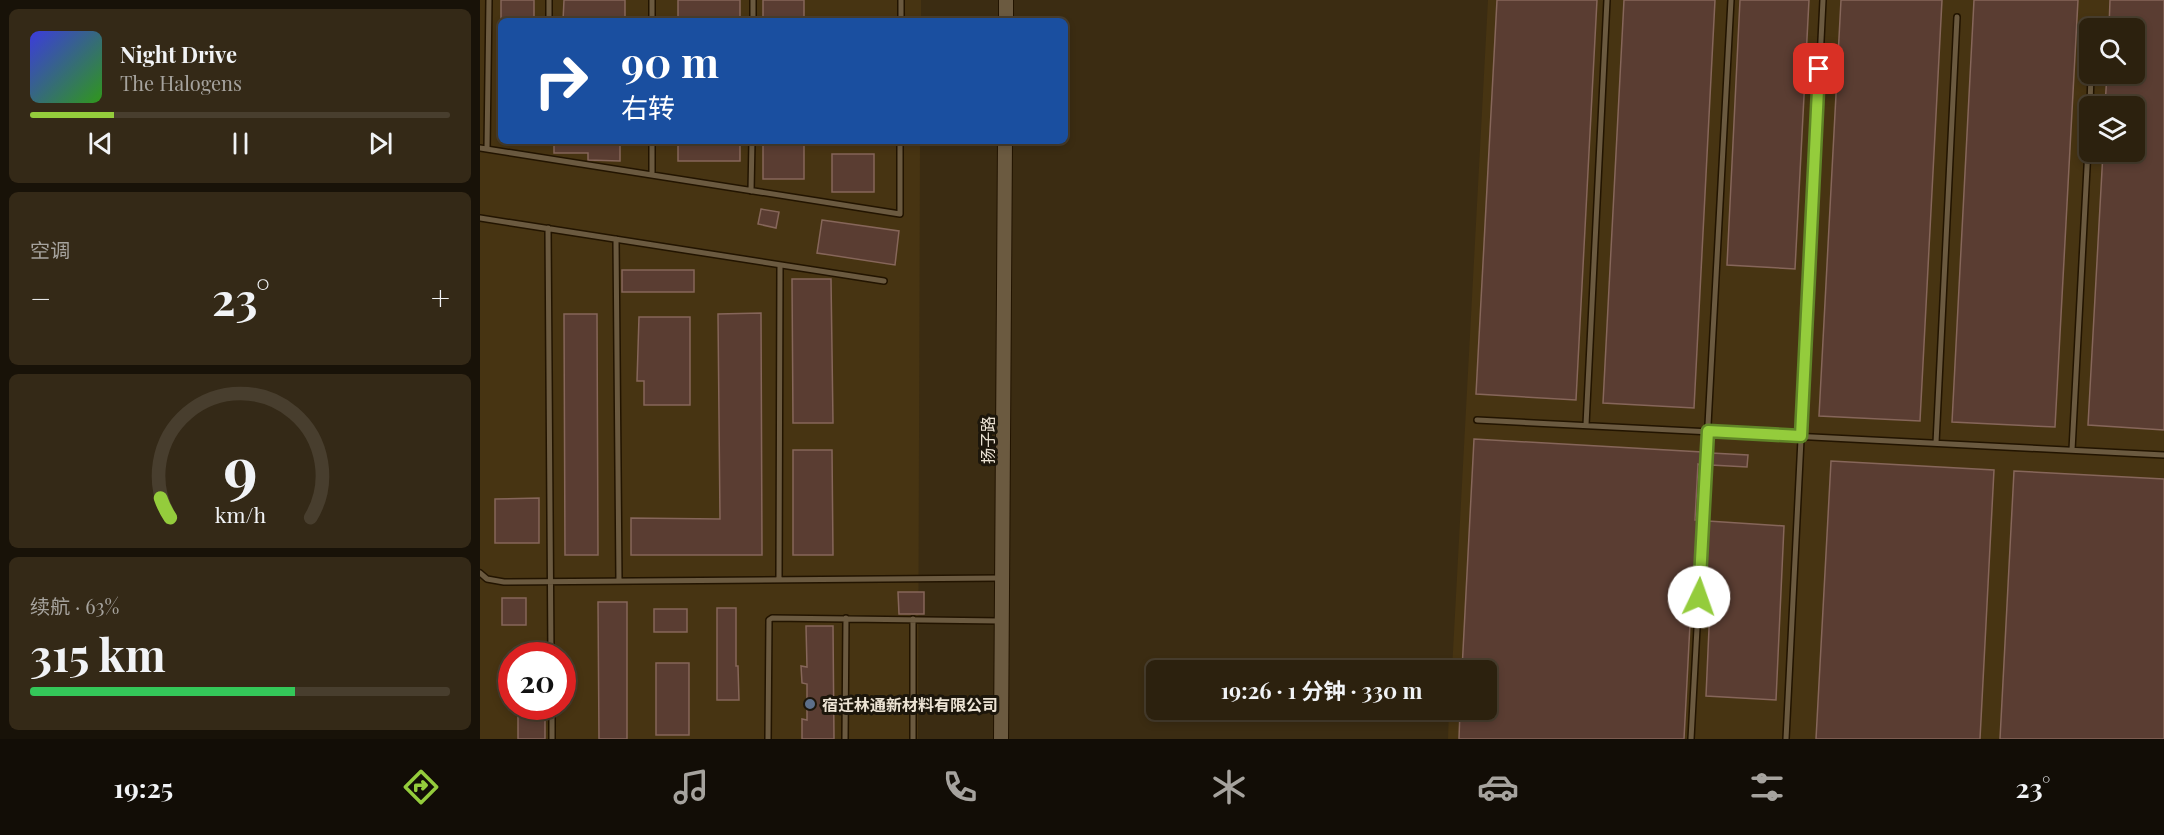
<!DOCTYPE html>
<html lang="zh">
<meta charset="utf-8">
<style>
:root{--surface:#2c210e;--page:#342917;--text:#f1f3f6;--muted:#a6a39e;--line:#483e2e;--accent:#94cc3c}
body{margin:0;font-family:"Playfair Display","Noto Sans SC",serif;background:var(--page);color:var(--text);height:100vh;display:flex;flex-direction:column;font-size:22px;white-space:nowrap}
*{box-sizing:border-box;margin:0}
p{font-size:20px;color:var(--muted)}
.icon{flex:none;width:33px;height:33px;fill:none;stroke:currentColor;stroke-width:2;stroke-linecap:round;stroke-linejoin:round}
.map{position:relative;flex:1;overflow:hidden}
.panel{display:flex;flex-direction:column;gap:9px;padding:9px;background:#181208;width:480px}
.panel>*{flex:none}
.top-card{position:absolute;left:18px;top:18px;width:570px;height:126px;border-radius:9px;box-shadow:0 3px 9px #0003,0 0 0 2px var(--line);background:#1a4fa0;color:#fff;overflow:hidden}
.buttons{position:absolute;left:1599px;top:18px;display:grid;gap:12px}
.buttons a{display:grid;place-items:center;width:66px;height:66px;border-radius:9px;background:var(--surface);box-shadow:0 3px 9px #0003,0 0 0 2px var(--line);font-size:30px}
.speed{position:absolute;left:18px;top:642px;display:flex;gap:12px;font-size:30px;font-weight:700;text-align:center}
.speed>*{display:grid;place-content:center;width:78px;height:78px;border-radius:50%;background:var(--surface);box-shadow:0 3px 9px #0003,0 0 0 2px var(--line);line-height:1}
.speed .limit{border:9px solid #d22;background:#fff;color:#111}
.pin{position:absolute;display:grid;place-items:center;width:51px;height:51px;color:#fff;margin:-26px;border-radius:12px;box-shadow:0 3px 9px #0006}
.me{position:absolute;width:66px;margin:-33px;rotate:3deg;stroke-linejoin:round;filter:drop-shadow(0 0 4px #0008)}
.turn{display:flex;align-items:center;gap:21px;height:126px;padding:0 24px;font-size:27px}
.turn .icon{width:78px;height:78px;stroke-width:2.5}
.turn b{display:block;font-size:42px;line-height:51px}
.big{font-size:45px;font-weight:700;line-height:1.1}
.panel .card{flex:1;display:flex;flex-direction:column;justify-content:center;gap:9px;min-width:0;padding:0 21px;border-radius:9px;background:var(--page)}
.panel .dial{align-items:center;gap:0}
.dial svg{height:156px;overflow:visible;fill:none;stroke:var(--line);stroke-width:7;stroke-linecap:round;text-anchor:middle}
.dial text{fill:var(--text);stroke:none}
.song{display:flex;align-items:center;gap:18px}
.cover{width:72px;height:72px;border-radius:9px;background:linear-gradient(135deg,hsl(240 70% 55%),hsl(110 70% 35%))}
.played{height:6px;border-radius:3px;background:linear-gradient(90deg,var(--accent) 20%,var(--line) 20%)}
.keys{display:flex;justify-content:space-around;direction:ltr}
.heat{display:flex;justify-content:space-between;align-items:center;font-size:33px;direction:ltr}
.charge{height:9px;border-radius:4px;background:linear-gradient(90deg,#34c759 63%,var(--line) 0)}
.trip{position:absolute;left:666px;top:660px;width:351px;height:60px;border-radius:9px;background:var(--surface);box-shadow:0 3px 9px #0003,0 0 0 2px var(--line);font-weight:700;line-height:60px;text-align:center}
.dock{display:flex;height:96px;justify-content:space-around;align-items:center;background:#120d06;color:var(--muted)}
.dock .icon{width:42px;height:42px}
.dock .active{color:var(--accent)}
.dock b{font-size:27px;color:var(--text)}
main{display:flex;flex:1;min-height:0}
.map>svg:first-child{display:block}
.built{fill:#473412;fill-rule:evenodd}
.building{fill:#5a3d32;stroke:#86665a;stroke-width:1.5}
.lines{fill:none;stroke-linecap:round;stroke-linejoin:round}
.service-casing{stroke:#221400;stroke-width:8}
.tertiary-casing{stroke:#221400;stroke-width:16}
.service{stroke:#6b5a40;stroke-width:5}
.tertiary{stroke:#6b5a40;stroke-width:14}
.route-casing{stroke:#608527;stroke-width:15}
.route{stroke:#94cc3c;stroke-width:10}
.service-dot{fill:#5c6f8a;stroke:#1c160b;stroke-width:2}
.labels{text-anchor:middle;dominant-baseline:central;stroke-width:6;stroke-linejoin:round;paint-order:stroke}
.street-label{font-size:16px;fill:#ece3d4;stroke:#1c160b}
.poi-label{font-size:16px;font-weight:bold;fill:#ece3d4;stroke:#1c160b;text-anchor:start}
</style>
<main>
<section class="panel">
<div class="card">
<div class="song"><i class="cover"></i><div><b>Night Drive</b><p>The Halogens</p></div></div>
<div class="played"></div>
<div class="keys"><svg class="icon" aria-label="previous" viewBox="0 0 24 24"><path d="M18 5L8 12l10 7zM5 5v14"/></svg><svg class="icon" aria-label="pause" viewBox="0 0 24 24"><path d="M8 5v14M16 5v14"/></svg><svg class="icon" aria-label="next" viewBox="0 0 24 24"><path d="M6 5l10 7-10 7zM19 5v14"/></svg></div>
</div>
<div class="card"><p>空调</p>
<div class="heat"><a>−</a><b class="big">23°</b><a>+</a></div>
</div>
<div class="card dial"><svg viewBox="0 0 100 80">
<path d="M14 69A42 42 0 1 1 86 69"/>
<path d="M14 69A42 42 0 0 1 9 59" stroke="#94cc3c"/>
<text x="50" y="56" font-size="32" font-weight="700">9</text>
<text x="50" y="72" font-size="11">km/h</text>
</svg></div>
<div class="card"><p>续航 · 63%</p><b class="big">315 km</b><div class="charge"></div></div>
</section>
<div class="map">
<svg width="1684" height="739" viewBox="0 0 1684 739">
<rect width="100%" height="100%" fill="#3b2c12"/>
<path class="built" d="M0 0H441V21H21V141H440L438 739H0ZM32 656H82V706H32Z
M1008 0H1684V739H968L969 710H1006V670H972ZM1610 28H1654V74H1610ZM1610 106H1654V152H1610Z"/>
<path class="building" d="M21 0H54V21H21Z
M84 0H145V21H83Z
M198 0H260V21H198Z
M283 0H324V21H283Z
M1017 0H1117L1096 400 996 394Z
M1144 0H1235L1214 408 1123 403Z
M1260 0H1329L1315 269 1247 265Z
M1361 0H1462L1440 421 1339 416Z
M1494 0H1598L1575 427 1472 422Z
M1630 0H1684V430L1608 425 1623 152H1654V106H1625L1627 74H1654V28H1629Z
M74 141H140V161L108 160V153H74Z
M198 141H260V161H198Z
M283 141H324V179H283Z
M352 154H394V192H352Z
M281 209 299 212 296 228 278 224Z
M342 220 419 231 415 265 337 253Z
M142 270H214V292H142Z
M312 279H351L353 423H313Z
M281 313 282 555H151V518L240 519 238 314Z
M84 314H117L118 555H85Z
M159 317H210V405H164V381H157Z
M994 439 1222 452 1221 465 1218 464 1215 520H1218L1213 605H1211L1204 739H979L980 710H1006V670H982Z
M313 450H352L353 555H313Z
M1231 453 1268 455 1267 467 1231 465Z
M1351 461 1514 470 1500 739H1336Z
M1534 471 1684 479V739H1520Z
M59 498V543H15V499Z
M1228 521 1304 526 1296 700 1226 696 1230 606 1223 605Z
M418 592H444V614H419Z
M22 598H46V625H22Z
M118 602H147V739H119Z
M237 608H256V666H258L259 700H237Z
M174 609H207V632H174Z
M326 626H353L354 739H322V719L327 720V684L322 683 321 666 327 667Z
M176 663H209V735H176Z
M38 706H65V739H38Z"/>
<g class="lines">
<g class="service-casing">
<path id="service" d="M172 0V21
M69 21V0
M273 21V0
M421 21V0
M1610 106 1611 74
M172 141V175
M0 148 420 214V141
M7 149 9 0
M271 191 272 141
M0 218 404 281
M68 228 71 656
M136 239 139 581
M997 420 1684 455
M1106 425 1127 0
M1456 443 1477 17
M1592 450 1610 111
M0 573 7 579 24 582 521 578
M299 580 300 265
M72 706V739
M288 739 289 620 292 618 520 621
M365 739 366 618
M433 739V619
M1211 739 1251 0
M1306 739 1343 0"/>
</g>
<g class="tertiary-casing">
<path id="tertiary" d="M526 21V0
M521 739 525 141"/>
</g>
<use href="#service" class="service"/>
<use href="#tertiary" class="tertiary"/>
</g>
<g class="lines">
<g class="route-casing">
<path id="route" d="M1219 597 1228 431 1321 436 1339 69"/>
</g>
<use href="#route" class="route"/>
</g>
<circle class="service-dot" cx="330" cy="704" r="6"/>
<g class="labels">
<g class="street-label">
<text transform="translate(507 440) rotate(-90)">扬子路</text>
</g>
<g class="poi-label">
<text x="342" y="704">宿迁林通新材料有限公司</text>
</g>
</g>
</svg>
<div class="buttons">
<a><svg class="icon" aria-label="search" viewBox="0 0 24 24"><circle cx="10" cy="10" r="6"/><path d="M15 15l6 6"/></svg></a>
<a><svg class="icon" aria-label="layers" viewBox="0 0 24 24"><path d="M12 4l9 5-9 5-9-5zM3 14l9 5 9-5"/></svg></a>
</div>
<div class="speed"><div class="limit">20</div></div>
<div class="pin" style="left:1339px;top:69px;background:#d93025"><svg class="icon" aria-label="arrive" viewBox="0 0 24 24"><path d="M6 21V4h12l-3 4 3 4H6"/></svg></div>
<svg class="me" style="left:1219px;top:597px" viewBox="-20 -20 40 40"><circle r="19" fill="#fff"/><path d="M0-13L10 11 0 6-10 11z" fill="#94cc3c"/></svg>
<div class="trip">19:26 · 1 分钟 · 330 m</div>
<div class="top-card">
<div class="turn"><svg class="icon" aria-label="right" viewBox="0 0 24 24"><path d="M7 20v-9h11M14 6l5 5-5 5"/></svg><div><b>90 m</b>右转</div></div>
</div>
</div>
</main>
<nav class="dock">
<b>19:25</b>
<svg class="icon active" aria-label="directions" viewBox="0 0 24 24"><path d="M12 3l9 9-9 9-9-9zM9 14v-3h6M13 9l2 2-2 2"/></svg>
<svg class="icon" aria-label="music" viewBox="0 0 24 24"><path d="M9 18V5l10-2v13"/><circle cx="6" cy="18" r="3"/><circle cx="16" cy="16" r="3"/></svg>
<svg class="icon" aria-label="phone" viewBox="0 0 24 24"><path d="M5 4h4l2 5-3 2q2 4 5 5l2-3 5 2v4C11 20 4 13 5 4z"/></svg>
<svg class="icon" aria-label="climate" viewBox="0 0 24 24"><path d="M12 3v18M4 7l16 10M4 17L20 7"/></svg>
<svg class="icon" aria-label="car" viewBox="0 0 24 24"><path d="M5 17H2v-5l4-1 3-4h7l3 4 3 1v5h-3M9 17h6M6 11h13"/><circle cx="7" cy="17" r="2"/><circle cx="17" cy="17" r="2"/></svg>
<svg class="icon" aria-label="filters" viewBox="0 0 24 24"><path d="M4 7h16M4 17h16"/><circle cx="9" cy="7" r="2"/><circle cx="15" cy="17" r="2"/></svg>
<b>23°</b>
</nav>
